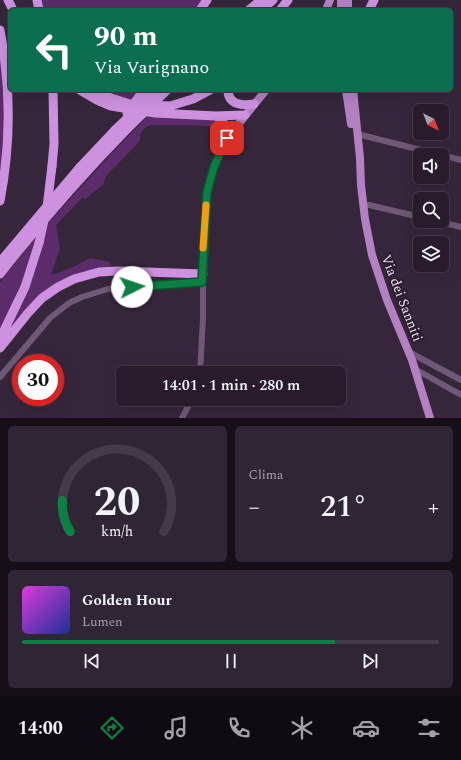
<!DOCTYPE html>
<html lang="it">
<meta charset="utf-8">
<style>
:root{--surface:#281c2c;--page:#302534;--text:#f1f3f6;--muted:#a5a1a9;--line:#443a48;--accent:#0b8043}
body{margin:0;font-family:Spectral,serif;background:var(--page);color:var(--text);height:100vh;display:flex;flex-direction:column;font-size:15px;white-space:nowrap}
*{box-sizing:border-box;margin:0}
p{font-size:13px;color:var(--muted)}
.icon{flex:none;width:22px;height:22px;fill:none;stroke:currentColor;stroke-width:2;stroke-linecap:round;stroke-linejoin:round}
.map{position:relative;height:418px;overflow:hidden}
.panel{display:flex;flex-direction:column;gap:8px;padding:8px;background:#160f18;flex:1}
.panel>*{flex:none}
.banner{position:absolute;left:8px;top:8px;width:445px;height:84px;border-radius:6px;box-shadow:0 4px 16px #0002,0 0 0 1px var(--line);background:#0b6e4f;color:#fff;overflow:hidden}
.needle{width:26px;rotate:138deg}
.controls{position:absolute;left:413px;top:104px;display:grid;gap:8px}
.controls a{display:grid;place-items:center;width:36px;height:36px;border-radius:6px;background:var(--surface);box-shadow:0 4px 16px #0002,0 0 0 1px var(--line);font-size:20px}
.speed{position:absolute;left:12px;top:354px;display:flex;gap:8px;font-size:20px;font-weight:700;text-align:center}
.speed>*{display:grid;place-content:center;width:52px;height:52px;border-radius:50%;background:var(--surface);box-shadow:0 4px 16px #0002,0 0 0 1px var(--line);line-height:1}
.speed .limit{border:6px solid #d22;background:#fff;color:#111}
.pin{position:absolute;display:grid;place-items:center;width:34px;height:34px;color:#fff;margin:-17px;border-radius:8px;box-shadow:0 2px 6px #0006}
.me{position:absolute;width:44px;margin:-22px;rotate:86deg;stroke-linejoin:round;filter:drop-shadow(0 0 3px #0008)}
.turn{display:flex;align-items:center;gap:14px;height:84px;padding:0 20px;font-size:18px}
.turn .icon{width:52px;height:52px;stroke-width:2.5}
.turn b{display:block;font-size:28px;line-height:34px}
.big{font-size:30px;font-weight:600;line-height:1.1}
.panel .widget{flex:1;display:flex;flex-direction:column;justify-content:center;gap:6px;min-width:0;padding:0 14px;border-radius:6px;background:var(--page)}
.panel .dial{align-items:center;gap:0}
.dial svg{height:104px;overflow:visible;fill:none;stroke:var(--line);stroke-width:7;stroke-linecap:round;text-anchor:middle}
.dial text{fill:var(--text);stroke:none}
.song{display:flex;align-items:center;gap:12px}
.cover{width:48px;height:48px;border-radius:6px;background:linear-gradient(135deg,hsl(300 70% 55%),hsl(230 70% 35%))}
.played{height:4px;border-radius:2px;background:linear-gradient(90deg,var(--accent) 75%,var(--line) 75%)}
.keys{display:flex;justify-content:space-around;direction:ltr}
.heat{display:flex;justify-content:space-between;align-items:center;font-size:22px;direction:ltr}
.panel .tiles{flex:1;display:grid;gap:8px;grid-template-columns:1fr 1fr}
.widget:last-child{grid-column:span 2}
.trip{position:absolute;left:116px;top:366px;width:230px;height:40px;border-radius:6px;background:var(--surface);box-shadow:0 4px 16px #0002,0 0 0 1px var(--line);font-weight:600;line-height:40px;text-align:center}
.tab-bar{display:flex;height:64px;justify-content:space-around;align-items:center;background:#100b12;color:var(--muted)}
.tab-bar .icon{width:28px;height:28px}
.tab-bar .active{color:var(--accent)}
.tab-bar b{font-size:18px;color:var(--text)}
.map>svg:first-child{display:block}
.green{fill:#5b2c69}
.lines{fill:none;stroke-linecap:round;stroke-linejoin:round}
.minor{stroke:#705877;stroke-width:6}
.major{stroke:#b381c2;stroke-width:8}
.highway{stroke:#cd91df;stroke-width:9}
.highway-bridge{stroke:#cd91df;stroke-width:9}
.route-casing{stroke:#07532c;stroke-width:10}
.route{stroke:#0b8043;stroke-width:7}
.slow{stroke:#f59e0b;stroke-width:7}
.labels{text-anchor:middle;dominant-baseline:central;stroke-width:4;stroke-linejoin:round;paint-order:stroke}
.street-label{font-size:14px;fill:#e8deeb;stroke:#2c1c30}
</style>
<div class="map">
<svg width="461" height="418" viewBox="0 0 461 418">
<rect width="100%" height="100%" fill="#36263b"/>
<path class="green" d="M41 0H204L197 10H44Z
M0 46 6 112 0 189Z
M99 90H139L130 102Z
M147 117 214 119 223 127 187 125H152C147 125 143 130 140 134L141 138 138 143 107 175 104 180V184L85 199 82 198 56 225 60 249 51 274H55L73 267 90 258 110 262V268L70 278 12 328H9L25 298 49 222 113 152Z
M36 237 22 283 0 332V282Z"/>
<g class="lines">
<path class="minor" d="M357 134 441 155
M442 155 461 160
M363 205H369L420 217
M437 221 461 227
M409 352 461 380
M415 369 461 395
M200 373 203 318V279
M0 377 50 318 69 303 82 297 108 289 202 282
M182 418 192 399"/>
<path class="major" d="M341 0V10
M348 0V10
M326 10 330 0
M346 90 351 124
M353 90 360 158 361 185 365 219 372 255 387 300 412 360 430 418
M203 274 207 192 214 167 227 138 266 90"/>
<path class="highway" d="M8 0 13 10
M37 0 39 10
M200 10 207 0
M249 10 261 0
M261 10 273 0
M280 10 288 0
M369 10 374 0
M0 30C11 87 11 144 0 201
M80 90 97 100 111 106 155 113 216 116C225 122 227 127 227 138
M94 90 111 98 130 104
M228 90C228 105 243 106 254 104
M146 105 170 106 193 99 210 90
M216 116 245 115
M52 166 54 144 53 90
M0 262 81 166 115 130
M0 274C40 223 83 174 128 128
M0 339 25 287 39 243
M0 348 28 313 42 298 58 287 74 279 99 272 118 271 203 274"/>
<path class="highway-bridge" d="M127 113 144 90
M128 128 167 90
M115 130 157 90
M39 243 47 207 52 166"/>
</g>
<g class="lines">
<g class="route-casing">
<path id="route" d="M132 287 202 282 207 192 214 167 227 138"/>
</g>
<use href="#route" class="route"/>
<path class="slow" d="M203 248 206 205"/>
</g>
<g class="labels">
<g class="street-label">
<text transform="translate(402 298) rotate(69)">Via dei Sanniti</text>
</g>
</g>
</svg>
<div class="controls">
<a><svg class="needle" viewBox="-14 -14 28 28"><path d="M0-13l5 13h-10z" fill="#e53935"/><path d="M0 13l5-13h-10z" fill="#a5a1a9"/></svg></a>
<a><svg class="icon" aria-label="sound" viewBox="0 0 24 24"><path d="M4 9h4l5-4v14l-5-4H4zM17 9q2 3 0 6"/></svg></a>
<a><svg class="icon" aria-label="search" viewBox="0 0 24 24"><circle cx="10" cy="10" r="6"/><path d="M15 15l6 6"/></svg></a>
<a><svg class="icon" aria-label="layers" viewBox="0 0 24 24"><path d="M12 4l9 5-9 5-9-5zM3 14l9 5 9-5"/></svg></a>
</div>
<div class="speed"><div class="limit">30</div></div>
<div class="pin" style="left:227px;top:138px;background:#d93025"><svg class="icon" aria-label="arrive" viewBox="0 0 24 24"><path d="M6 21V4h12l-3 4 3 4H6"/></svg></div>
<svg class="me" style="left:132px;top:287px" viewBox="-20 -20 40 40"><circle r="19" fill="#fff"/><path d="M0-13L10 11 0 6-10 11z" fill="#0b8043"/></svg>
<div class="trip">14:01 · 1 min · 280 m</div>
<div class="banner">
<div class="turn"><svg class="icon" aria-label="left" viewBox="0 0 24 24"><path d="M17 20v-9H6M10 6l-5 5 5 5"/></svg><div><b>90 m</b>Via Varignano</div></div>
</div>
</div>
<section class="panel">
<div class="tiles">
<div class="widget dial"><svg viewBox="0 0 100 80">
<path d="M14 69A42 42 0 1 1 86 69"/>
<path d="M14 69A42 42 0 0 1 8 45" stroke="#0b8043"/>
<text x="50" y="56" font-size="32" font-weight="700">20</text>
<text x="50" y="72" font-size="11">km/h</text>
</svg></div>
<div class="widget"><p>Clima</p>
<div class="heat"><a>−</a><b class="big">21°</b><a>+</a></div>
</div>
<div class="widget">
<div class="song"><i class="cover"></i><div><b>Golden Hour</b><p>Lumen</p></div></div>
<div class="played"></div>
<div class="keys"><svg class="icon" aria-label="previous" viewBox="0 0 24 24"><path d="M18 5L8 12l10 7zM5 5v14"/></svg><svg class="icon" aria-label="pause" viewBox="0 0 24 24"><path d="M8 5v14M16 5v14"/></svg><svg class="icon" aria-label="next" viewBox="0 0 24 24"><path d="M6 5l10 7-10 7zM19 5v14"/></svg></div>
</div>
</div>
</section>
<nav class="tab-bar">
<b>14:00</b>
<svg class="icon active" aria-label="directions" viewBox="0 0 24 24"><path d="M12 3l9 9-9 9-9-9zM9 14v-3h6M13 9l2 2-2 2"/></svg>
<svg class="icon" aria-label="music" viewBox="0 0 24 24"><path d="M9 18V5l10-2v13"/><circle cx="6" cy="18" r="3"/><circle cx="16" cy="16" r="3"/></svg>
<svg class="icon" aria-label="phone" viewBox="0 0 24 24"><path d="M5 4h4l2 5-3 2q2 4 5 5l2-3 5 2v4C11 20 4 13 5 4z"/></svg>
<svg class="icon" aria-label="climate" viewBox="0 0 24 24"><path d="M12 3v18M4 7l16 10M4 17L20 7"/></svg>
<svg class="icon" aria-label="car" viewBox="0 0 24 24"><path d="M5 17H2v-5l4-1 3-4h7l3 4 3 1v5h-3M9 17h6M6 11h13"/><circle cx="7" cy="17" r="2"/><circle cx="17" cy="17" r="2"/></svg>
<svg class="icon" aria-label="filters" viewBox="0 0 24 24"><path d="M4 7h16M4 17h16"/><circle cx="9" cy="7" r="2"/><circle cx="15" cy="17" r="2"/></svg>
</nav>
